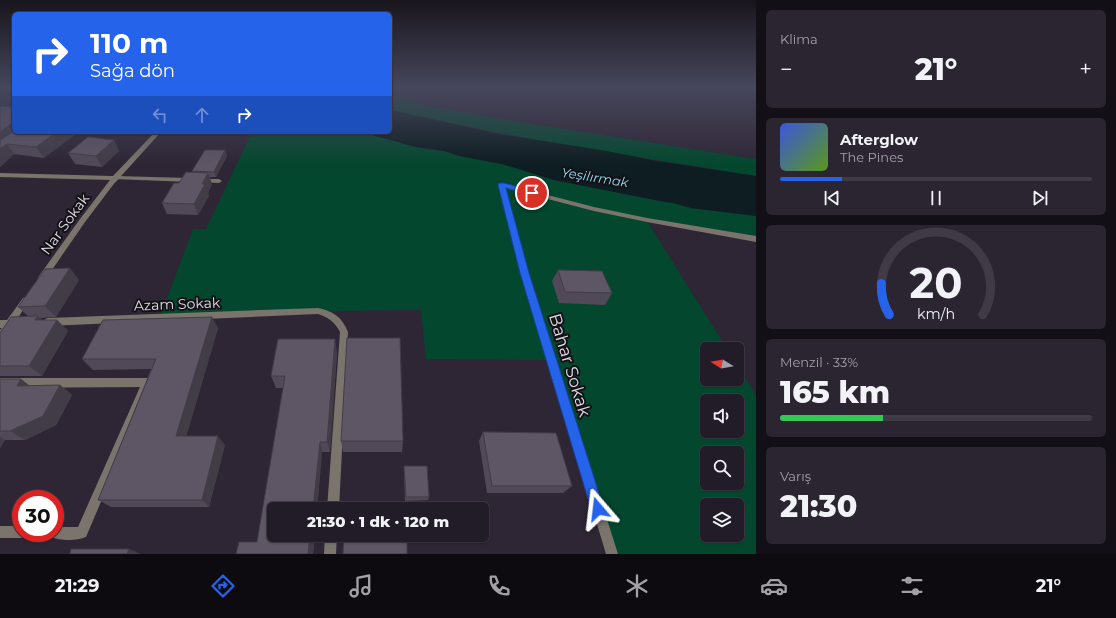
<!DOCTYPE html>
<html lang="tr">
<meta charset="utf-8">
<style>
:root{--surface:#221c28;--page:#2a2530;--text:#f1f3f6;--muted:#a2a1a8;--line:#3f3a45;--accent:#2563eb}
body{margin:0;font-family:Montserrat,sans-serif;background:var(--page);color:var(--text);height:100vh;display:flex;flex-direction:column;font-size:15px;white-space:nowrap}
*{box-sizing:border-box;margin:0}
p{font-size:13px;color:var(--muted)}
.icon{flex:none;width:22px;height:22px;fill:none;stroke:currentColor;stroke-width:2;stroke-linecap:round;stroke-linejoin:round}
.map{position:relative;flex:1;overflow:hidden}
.panel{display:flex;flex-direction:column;gap:10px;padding:10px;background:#130f16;width:360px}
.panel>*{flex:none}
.banner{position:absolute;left:12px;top:12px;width:380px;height:122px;border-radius:6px;box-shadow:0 1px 3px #0004,0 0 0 1px var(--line);background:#2563eb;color:#fff;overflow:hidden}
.needle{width:26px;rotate:281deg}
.buttons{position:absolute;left:700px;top:342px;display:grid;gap:8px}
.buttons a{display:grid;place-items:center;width:44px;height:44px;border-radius:6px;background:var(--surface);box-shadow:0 1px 3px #0004,0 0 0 1px var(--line);font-size:20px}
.speed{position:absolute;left:12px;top:490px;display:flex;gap:8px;font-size:20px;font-weight:700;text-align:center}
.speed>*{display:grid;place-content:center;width:52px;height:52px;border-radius:50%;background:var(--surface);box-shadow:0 1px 3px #0004,0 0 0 1px var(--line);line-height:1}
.speed .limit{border:6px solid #d22;background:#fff;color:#111}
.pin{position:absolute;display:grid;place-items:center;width:34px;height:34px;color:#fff;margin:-17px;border:2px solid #fff;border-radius:50%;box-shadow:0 1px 4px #0007}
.me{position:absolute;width:44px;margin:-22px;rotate:343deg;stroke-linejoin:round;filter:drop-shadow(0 0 3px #0008)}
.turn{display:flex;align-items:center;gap:14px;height:84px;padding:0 12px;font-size:18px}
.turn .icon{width:52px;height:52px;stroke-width:2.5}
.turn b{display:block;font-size:28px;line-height:34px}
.lanes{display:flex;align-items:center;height:38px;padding:0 12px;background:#0003;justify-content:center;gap:20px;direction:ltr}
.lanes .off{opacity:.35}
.big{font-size:30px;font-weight:800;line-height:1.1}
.panel .widget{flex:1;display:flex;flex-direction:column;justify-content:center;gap:6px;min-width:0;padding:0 14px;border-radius:6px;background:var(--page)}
.panel .dial{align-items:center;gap:0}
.dial svg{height:104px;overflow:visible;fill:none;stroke:var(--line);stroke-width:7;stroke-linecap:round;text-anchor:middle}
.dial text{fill:var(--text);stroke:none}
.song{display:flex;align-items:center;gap:12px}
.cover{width:48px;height:48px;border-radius:6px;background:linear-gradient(135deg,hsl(230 70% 55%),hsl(90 70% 35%))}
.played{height:4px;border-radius:2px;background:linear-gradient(90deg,var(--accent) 20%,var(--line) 20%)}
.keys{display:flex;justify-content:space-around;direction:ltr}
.heat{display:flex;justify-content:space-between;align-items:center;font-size:22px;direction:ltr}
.charge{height:6px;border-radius:3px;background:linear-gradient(90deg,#34c759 33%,var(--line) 0)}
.trip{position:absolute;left:267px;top:502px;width:222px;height:40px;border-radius:6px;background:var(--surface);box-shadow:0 1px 3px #0004,0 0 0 1px var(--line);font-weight:800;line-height:40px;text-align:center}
.menu{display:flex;height:64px;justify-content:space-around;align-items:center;background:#0e0b10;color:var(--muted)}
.menu .icon{width:28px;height:28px}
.menu .selected{color:var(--accent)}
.menu b{font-size:18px;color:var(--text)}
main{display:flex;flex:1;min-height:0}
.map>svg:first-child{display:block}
.green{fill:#03482e;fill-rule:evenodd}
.water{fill:#0d1d21}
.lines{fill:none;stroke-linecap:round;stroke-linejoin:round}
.lane{fill:#7a746d;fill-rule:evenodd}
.street{fill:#7a746d;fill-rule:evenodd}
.wall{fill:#514957}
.shaded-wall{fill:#423c47}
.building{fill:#5e5565;stroke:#423c47}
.route{fill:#2563eb;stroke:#184099}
.labels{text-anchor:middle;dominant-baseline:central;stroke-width:4;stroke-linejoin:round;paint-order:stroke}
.far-water-label{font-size:13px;font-style:italic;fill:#8ddff4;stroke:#141117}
.street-label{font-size:14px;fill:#e2dde7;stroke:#141117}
.near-street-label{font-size:17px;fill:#e2dde7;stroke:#141117}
</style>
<main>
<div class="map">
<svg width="756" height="554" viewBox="0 0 756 554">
<rect width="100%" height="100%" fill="#2e2635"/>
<path class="green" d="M390 96 425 105 488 117 756 159V176L546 142 398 112 390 110Z
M252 132H361L416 147 444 151 459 156 502 164 554 180 660 201 673 203 691 208 756 216V239L647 221 727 349H707V379H737V365L756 395V554H612L551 360 426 359 421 310 318 311 160 317 193 229H206ZM707 401H737V431H707ZM707 453H737V483H707ZM707 505H737V535H707Z"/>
<path class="water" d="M390 110 499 134 601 150 657 161 756 176V216L691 208 673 203 660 201 554 180 502 164 459 156 444 151 416 147 361 132H390Z"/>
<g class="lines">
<path class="lane" d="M115 176 190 178 193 180 190 182 113 179 112 178Z
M202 179H219L222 181 219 183 200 182V180Z
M0 378H147L150 379 152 382 86 537C77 541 60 541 51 537L49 533H55V527H78L140 387 0 388Z
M0 526H21V533H27L25 536 21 538H0Z"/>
<path class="street" d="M155 132H161L113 185 85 222 45 280H39L38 278 39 276 80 219 110 180 0 177V173L113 176Z
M501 183 594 207 647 218 756 236V242L647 222 594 211 505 188 529 273 618 554H606L521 273 498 185Z
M26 297 29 298 30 300 17 319 20 320 21 323 20 326 12 327 3 340 0 341V330L2 328H0V320H7L23 298Z
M318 308C333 311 342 317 348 332L339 509H327L340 332C335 322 328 317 318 314L48 326 45 325 44 322 45 319 48 318Z
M325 535H337L336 554H324Z"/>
</g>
<path class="wall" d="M0 106 14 132H78L44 158 14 154 0 167Z
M225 150 227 156 216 177H210L212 184 208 193 209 196 198 215 167 214 162 203 179 183 193 172 192 171Z
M119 151 102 167 75 164 68 153Z
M558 270 612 293 605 305 559 303 552 281Z
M79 280 56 317 40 318 42 320H57L68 331 42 376H0V333L28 316 18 307Z
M218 328 186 436 225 445 209 507H111L98 500 151 369 93 370 82 359Z
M337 352 330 452H322L313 554H236L257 542 283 388H276L271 376Z
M0 379 30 386 60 385 72 395 56 425 25 440H5L0 448Z
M483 432 572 486 563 493H487L479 441Z
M341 441H403L402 452H343Z
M404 466 429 497 428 500 405 501 404 470Z"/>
<path class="shaded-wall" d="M14 122V132L0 147V132Z
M57 132H78L44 158 36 147Z
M114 140 119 151 102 167 96 156Z
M7 144 14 154 0 167V149Z
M225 150 227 156 216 177 214 172Z
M208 173 212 184 208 193 209 196 198 215 194 204 202 184Z
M70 268 79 280 56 317 45 306Z
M38 316 49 327 35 320Z
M212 317 218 328 184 445 176 436Z
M57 320 68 331 42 376 29 366Z
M335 339 337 352 330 452 327 442Z
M21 379 34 389 17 386Z
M60 385 72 395 56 425 25 440 10 431Z
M218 436 225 445 209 507 202 500Z
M0 437 5 440 0 448Z
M320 442 322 452 317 509H313Z
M310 535H315L313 554H308Z
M129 549 141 554H127Z"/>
<path class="building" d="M0 106 14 107V122L0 132Z
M14 131V132H57L36 147 7 144 0 149V140Z
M88 137 114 140 96 156 68 153Z
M205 150H225L214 172 192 171Z
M186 172 208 173 202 184H205L194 204 162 203 174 183H179Z
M70 268 45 306 18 307 45 269Z
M558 270 602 271 612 293 565 292Z
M38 316 35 320H57L29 366H0V333L11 317Z
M212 317 176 436H218L202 500H98L156 359H82L103 320Z
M347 338H400L403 441H341Z
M278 339H335L327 442H320L313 509H274V535H310L308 554H236L239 542H257L285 376H271Z
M0 379H21L17 386 60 385 43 416 10 431H0Z
M483 432 556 433 572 486H492Z
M404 466H427L429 497H406Z
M344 535H407V554H343Z
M71 549H129L127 554H70Z"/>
<linearGradient id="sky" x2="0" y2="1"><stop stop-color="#19151d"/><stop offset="0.53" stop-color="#46475c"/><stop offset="1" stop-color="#46475c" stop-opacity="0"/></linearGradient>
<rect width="756" height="165" fill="url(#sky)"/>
<path class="route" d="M499 183H504L535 191 536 193 532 195 506 188 529 273 604 509 602 514 598 516 593 514 591 509 520 273 498 185Z"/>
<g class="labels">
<g class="far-water-label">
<text transform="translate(595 177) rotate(9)">Yeşilırmak</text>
</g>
<g class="street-label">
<text transform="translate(65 224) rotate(-54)">Nar Sokak</text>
<text transform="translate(177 304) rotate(-2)">Azam Sokak</text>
</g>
<g class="near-street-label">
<text transform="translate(570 365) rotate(73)">Bahar Sokak</text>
</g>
</g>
</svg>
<div class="buttons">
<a><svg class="needle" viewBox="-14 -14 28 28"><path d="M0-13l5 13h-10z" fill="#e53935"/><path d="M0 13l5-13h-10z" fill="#a2a1a8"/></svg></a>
<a><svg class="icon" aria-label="sound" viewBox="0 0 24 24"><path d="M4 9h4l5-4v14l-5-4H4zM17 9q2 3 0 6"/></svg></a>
<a><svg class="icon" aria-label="search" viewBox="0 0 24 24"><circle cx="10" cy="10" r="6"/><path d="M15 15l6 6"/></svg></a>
<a><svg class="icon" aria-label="layers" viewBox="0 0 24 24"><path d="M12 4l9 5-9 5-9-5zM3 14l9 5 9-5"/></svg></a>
</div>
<div class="speed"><div class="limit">30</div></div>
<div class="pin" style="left:532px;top:193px;background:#d93025"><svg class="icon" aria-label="arrive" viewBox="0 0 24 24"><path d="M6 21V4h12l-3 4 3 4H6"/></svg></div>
<svg class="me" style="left:598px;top:509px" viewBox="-20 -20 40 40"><path d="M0-17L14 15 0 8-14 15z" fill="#2563eb" stroke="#fff" stroke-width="4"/></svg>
<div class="trip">21:30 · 1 dk · 120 m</div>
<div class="banner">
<div class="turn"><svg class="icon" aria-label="right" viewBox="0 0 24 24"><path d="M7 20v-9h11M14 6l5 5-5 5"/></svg><div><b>110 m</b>Sağa dön</div></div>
<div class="lanes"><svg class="icon off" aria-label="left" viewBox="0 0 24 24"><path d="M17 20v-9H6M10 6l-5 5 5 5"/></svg><svg class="icon off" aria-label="ahead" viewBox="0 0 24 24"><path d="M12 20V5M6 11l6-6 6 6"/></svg><svg class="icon" aria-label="right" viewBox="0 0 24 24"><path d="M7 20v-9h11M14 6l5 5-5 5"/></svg></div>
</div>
</div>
<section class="panel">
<div class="widget"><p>Klima</p>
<div class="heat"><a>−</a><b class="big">21°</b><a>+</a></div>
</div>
<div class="widget">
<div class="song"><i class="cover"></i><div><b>Afterglow</b><p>The Pines</p></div></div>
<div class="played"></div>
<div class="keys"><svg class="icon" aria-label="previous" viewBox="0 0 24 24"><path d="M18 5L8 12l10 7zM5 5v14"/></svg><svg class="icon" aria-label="pause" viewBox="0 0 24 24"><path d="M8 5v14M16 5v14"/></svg><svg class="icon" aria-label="next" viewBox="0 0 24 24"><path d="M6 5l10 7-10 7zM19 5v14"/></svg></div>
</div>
<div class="widget dial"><svg viewBox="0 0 100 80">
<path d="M14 69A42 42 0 1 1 86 69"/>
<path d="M14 69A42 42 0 0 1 8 45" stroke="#2563eb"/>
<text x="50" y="56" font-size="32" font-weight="700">20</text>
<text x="50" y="72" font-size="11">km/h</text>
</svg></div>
<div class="widget"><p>Menzil · 33%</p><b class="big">165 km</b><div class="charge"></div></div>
<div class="widget"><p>Varış</p><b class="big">21:30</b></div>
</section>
</main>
<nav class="menu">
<b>21:29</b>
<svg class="icon selected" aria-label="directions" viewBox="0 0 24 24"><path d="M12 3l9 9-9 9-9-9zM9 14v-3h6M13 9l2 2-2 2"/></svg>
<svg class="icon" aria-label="music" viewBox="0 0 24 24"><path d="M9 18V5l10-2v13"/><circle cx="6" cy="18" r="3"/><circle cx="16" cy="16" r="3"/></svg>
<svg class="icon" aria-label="phone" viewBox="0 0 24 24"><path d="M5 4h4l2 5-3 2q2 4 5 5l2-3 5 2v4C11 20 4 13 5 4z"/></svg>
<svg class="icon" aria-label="climate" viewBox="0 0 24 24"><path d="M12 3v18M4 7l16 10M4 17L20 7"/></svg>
<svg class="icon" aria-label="car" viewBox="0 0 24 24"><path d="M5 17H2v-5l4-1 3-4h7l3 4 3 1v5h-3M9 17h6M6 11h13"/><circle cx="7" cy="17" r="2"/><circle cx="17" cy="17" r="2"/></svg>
<svg class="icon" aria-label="filters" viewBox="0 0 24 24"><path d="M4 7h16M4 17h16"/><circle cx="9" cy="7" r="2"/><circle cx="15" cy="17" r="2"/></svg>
<b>21°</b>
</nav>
